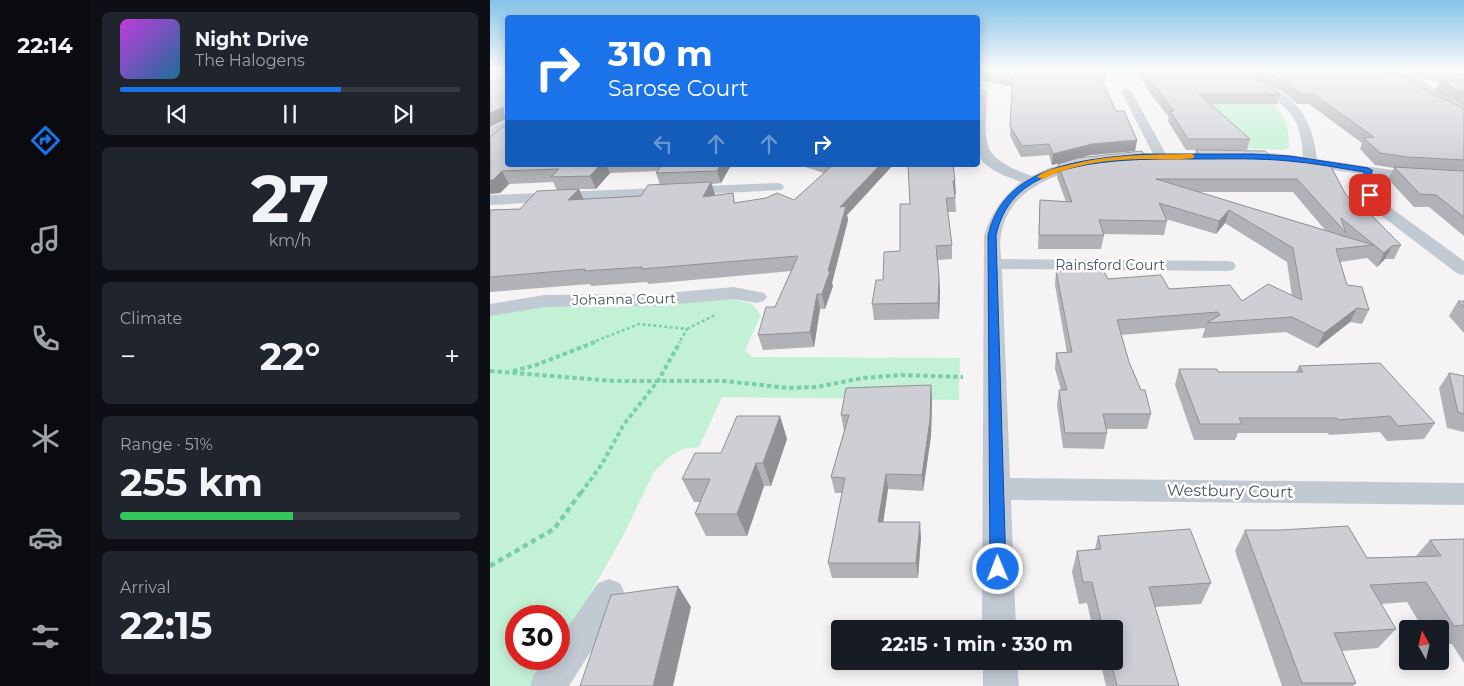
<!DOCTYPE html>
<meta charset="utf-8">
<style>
:root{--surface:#171b24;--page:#20242c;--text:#f1f3f6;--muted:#9ea1a6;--line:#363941;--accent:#1a73e8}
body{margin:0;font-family:Montserrat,sans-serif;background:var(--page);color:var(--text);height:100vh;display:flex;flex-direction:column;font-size:19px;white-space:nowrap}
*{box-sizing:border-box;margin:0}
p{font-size:16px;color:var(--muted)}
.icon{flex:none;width:28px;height:28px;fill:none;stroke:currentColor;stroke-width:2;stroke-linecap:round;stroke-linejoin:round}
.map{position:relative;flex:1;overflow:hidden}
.sheet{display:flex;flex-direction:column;gap:12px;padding:12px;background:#0d0f14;width:400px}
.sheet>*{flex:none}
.banner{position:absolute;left:15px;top:15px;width:475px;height:152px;border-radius:5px;box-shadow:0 2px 12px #0003;background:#1a73e8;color:#fff;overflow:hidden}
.needle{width:32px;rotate:352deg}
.tools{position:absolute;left:909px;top:620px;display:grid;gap:10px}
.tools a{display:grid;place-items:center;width:50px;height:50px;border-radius:5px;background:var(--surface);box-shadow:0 2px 12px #0003;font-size:25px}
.speed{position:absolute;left:15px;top:605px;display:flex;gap:10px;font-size:25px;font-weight:700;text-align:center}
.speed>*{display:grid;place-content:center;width:65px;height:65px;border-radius:50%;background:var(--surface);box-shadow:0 2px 12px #0003;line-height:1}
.speed .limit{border:8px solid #d22;background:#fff;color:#111}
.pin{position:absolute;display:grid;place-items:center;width:42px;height:42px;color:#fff;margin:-21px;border-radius:10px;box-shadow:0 2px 8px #0006}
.me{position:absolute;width:55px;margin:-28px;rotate:359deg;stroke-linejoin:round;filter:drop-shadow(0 0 4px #0008)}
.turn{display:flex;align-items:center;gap:18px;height:105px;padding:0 20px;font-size:22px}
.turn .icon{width:65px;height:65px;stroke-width:2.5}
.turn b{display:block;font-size:35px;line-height:42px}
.lanes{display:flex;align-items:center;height:48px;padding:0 20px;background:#0003;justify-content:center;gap:25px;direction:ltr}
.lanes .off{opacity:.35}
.big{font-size:38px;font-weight:700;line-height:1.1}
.sheet .widget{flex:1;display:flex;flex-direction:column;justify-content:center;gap:8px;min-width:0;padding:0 18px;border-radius:8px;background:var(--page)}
.sheet .dial{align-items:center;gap:0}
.dial b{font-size:65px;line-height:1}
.song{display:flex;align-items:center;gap:15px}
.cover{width:60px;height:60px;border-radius:8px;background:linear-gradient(135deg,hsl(290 70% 55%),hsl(200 70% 35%))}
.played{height:5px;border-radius:2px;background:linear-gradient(90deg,var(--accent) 65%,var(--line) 65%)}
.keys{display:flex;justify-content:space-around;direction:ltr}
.heat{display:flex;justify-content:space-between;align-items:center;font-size:28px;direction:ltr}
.charge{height:8px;border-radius:4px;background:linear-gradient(90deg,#34c759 51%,var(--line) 0)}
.trip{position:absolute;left:341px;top:620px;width:292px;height:50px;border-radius:5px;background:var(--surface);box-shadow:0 2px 12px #0003;font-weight:700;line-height:50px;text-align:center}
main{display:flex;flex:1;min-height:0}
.menu{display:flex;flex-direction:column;width:90px;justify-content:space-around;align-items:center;background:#090b0e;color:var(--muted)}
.menu .icon{width:35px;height:35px}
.menu .active{color:var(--accent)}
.menu b{font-size:22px;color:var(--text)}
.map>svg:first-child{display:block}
.green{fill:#c3f1d5}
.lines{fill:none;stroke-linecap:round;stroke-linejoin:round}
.path-far2{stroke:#7ad0a6;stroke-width:2.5;stroke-dasharray:3 2.5;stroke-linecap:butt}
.path-far1{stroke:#7ad0a6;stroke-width:4;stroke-dasharray:4.5 3;stroke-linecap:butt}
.path{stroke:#7ad0a6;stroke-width:4.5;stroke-dasharray:5.5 4;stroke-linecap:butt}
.street{fill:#c1cad2;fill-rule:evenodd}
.secondary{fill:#c1cbd6;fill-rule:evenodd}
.primary{fill:#b3c2d1;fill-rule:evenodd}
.wall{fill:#b0b2b7;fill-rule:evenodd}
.shaded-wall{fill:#909195}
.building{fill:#cdcfd5;stroke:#909195}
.route{fill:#1a73e8;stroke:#114b97}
.slow{fill:#f59e0b}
.labels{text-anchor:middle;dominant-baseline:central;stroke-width:5;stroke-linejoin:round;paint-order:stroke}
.street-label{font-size:14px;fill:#4a5661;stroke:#fff}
.near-street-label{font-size:16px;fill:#4a5661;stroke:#fff}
</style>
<main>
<nav class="menu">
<b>22:14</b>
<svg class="icon active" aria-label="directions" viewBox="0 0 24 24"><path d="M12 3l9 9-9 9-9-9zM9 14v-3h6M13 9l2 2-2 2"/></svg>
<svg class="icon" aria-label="music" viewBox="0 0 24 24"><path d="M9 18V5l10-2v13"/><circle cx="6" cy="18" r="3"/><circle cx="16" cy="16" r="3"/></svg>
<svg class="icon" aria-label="phone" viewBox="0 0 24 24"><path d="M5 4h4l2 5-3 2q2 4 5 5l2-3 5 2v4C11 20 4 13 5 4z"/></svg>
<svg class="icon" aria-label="climate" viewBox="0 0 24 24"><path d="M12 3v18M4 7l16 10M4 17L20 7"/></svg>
<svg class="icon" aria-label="car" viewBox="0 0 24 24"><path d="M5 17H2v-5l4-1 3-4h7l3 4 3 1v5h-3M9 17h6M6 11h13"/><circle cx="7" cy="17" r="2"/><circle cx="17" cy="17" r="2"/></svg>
<svg class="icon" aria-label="filters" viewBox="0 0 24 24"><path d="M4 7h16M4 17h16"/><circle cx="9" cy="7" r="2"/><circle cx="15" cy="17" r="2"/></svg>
</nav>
<section class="sheet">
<div class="widget">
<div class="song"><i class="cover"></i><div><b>Night Drive</b><p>The Halogens</p></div></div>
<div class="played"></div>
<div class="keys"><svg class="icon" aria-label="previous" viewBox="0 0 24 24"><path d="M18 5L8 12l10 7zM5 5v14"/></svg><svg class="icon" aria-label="pause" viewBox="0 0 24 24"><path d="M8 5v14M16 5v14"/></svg><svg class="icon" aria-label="next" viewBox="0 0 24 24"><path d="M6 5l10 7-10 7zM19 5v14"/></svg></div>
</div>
<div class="widget dial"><b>27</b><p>km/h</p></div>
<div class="widget"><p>Climate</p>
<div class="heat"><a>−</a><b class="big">22°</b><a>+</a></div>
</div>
<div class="widget"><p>Range · 51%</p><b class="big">255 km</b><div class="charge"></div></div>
<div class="widget"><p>Arrival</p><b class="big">22:15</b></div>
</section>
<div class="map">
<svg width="974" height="686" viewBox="0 0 974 686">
<rect width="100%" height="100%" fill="#f5f3f3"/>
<path class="green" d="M718 104H783C797 117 799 129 799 148L792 150 756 148Z
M242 299 262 304 271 315 255 350 262 357 470 358 469 400 232 397 209 447 192 449 179 457 164 472 133 536 69 648V616H26V659H63L45 686H0V315L51 307H131Z"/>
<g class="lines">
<path class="path-far2" d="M197 329 225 315
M101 343 149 324 197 329 189 343"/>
<path class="path-far1" d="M0 371 124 381H234L299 388 326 387 373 378 411 375 473 377
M23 371 46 365 105 342
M91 493 112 464 134 424 168 381 190 342"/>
<path class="path" d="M0 566 64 529 92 491"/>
<path class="street" d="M769 84C808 94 823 122 827 159L902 170 974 173V181L885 176 884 188 897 205 974 261V275L968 274 885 211 870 188 871 174 783 161 626 162 619 158 626 154H663L631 91 636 88 641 91 676 154 783 153 813 157C811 118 800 106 765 89L764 87 765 85Z
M492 88 497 91C496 143 486 156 542 176L559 168 596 158 603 162 601 165C563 175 518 190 511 235 509 243 511 251 511 259L737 261 743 262 746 266 743 270 737 271 512 269 520 478 974 483V505L521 500 526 629H492L494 236C501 213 512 197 531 182 518 177 503 172 493 162 482 150 488 107 488 90Z
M18 120V129L0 137V128Z
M287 183 292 184 294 187 292 190 0 205V195Z
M244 287 274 293 277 297 274 301 267 303 244 299 165 306 55 307 0 316V304L55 295 165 294Z
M119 579 130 583 135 594 130 605 79 686H40L45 673 56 659H69V640L108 583Z
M493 661H527L529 686H493Z"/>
<path class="secondary" d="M915 69H925L928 78 974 107V118L969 116 917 83 914 72Z"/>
<path class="primary" d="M892 69H918L974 78V86L898 73Z"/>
</g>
<path class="wall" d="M0 69H18V121L16 119 0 127Z
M488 69 617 72 615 81H612L626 111 647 140 645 151 600 155 589 158 656 159 704 158 706 150 783 158 856 195 868 207 911 245 904 259H895L887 267 877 258 850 262 857 285 879 310 872 324 860 322 827 348 796 332 712 338 715 328 631 335 639 362 661 414 657 429H616L617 433 614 449 573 448 567 405 569 390H571L565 369 566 353H577L565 285 566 271 752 301 802 296 797 262 735 223 726 234 676 219 677 221 674 235 613 234 614 235 611 249H548L550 200 576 202 567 177 568 164 585 159 562 165 559 155 531 157 520 136 522 87 488 80ZM708 192H803L835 230Z
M645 69H879L941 93 974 108V236L939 207H924L898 179 904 168 885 165 870 149 872 143 819 104H807L795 93 783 87 775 84 790 94 787 104H720L760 139 757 150H696L678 121 679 117 660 93Z
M972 69H974V77L971 76 973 72Z
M949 81H974V106L945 91Z
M18 123V165H251V166L240 167 231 183 222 184 225 195 243 193 245 203 304 200 334 173 309 165H403L357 215 358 220 342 283 343 286 335 309H330L324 347 273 350 268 335 285 307 301 271 158 284 157 282 101 286 100 284 0 292V210L30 209 67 190 63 182 19 184 10 193ZM168 171 166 173 170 185 151 196 93 199 89 189H106L120 173Z
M465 194 466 212H457L462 245V259L448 260 450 292 449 319 384 320 382 304 393 280 410 251 420 204 466 194Z
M968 301H974V333L959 316Z
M809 366 945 423 934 439 897 441 890 432 839 435 838 433H748L745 440H704L685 385 689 369 728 372H806Z
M959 373 974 376V432L957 428 949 388Z
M441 385 442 401 441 436 433 491 398 489 393 522 431 537 428 578H342L338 563 352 493H345L341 477 354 431 351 415Z
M290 416 297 439 281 486H274L257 536H216L205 514 210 502H204L192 479 231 453Z
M755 530 877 558 926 556 940 540 974 539V663L962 644 950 645V629H933L917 602 891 604 906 629 888 648 852 651 866 683 863 686H792L745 551Z
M608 536 721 583 711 604 665 607 689 686H616L610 661H625V629H603L597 603 589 604 582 572 587 551 605 549Z"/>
<path class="shaded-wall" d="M771 73 769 82 763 84 766 75Z
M13 107 14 115 16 119 0 127V113Z
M647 140 645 151 600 155 562 165 563 154 602 144Z
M110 165H116L120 173 106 189 100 176Z
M230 165H239L240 167 231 183 227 171Z
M390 165H403L357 215 358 220 342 283 343 286 335 309 332 294 338 271 350 207Z
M12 171 19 184 10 193 0 194V180Z
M463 181H465L466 194 463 195Z
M221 182 225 195 213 197Z
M89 189 95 202 78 200Z
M739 210 735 223 726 234 729 221Z
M902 246 895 259 887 267 894 253Z
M449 277 450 292 449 319 448 303Z
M327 294 330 309 324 347 320 332Z
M867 308 860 322 827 348 834 333Z
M441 385 442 401 441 436 433 491 432 475Z
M290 416 297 439 281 486 273 463Z
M266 463 274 486 257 536 247 514Z
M396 474 398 489 391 538 388 522Z
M430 522 431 537 428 578 426 563Z
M188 586 201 607 183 686H163Z"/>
<path class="building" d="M0 69H18V115H14L13 107 0 113Z
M488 69H615L617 72 608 73 626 111H634L647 140 602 144 563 154 559 144 532 146 520 126 523 78 488 71Z
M652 69H879L910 74 941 93 974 108V160L917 157 890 153 874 138 884 137 823 94H811L798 83 786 77 771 73 766 75 765 78 790 94H709L760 139H698L680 111H684L662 83Z
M949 81H974V93Z
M18 123V165H110L100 176 61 177 69 169 12 171 3 180H0V137Z
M706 150 775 151 783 158 839 163 856 195 868 207H873L911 245 902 246 894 253 851 218 856 233 807 179H666L883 245 846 249 857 285 872 287 879 310 867 308 834 333 802 317 717 323 730 315 728 312 627 320 639 362 651 390H655L661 414H613L617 433H575L569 390H577L566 353 582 352 566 271 612 268 618 279 671 275 679 289 740 285 752 301 778 284 812 300 803 248 739 210 729 221 669 203 677 221 609 220 614 235H549L550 200 582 202 568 164 588 158 652 151 656 159 712 158Z
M172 165H230L227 171 166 173Z
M343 165H390L350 207 356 206 338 271H340L332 294H327L320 332 268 335 276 307H285L308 256 151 269 152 267 94 271 95 269 0 277V210L30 209 47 191 89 189 78 200 151 196 158 185 221 182 213 197 243 193 244 203 276 198 287 193 304 200Z
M418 165H463L465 181H463L465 198H456L462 245 446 246 449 277 448 303 382 304 386 280H393L394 252 410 251V204H420Z
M904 167 974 171V217L946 195 930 194Z
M968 301H974V307Z
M890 363 945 423 908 426 900 416 848 420 847 418H749L752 424H710L689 369H727L728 372H813L809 366Z
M959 373 974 376V414L968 412Z
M441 385 440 420 432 475 396 474 388 522H430L426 563H338L355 478 341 477 359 415H351L356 388Z
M247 416H290L273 463H266L247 514H205L220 479H192L205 453H231Z
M858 526 877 558 951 556 940 540 974 539V625L964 626 936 582 880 585 906 629 844 633 866 683H812L755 530H791Z
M700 529 721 583 659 587 689 686H627L621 661H625V629H613L602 582H593L587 551 611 549 608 536Z
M188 586 163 686H90L121 595Z"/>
<linearGradient id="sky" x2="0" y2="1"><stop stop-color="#85c3ea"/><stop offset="0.42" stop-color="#fafafa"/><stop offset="1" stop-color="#fafafa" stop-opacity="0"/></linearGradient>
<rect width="974" height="165" fill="url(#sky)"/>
<path class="route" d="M654 154H764L800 156 878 168 882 170 881 188 884 195 877 197 873 188 874 172C849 168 824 163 799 161 769 158 738 159 708 159 655 159 565 156 526 196 515 208 509 221 506 236L516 569 514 574 508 576 502 574 500 569 498 236C513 165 594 159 654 154Z"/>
<path class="slow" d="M702 154 704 155V158C689 160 672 159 657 159 622 159 585 163 553 179L547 177C556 169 568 168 579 165 620 154 660 155 702 154Z"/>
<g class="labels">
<g class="street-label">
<text x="620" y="265">Rainsford Court</text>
<text transform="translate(134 299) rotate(-1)">Johanna Court</text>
</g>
<g class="near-street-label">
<text transform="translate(740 491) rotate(1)">Westbury Court</text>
</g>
</g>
</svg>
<div class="tools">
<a><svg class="needle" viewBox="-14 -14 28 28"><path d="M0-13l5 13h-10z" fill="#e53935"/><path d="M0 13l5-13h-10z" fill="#9ea1a6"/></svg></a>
</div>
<div class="speed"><div class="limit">30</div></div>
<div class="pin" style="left:880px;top:195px;background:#d93025"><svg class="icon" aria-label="arrive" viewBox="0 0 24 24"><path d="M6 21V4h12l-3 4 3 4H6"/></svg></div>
<svg class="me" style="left:508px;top:569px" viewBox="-20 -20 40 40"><circle r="17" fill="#1a73e8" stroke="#fff" stroke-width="3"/><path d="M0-11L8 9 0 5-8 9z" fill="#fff"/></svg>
<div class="trip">22:15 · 1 min · 330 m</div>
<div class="banner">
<div class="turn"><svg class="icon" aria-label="right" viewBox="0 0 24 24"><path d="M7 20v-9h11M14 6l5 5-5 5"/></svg><div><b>310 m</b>Sarose Court</div></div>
<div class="lanes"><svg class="icon off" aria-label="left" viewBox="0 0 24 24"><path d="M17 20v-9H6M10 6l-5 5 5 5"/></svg><svg class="icon off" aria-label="ahead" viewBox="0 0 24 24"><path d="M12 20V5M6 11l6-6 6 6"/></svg><svg class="icon off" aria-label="ahead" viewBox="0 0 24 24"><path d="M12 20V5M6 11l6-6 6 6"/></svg><svg class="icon" aria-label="right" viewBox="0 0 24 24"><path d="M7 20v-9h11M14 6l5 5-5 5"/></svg></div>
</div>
</div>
</main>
